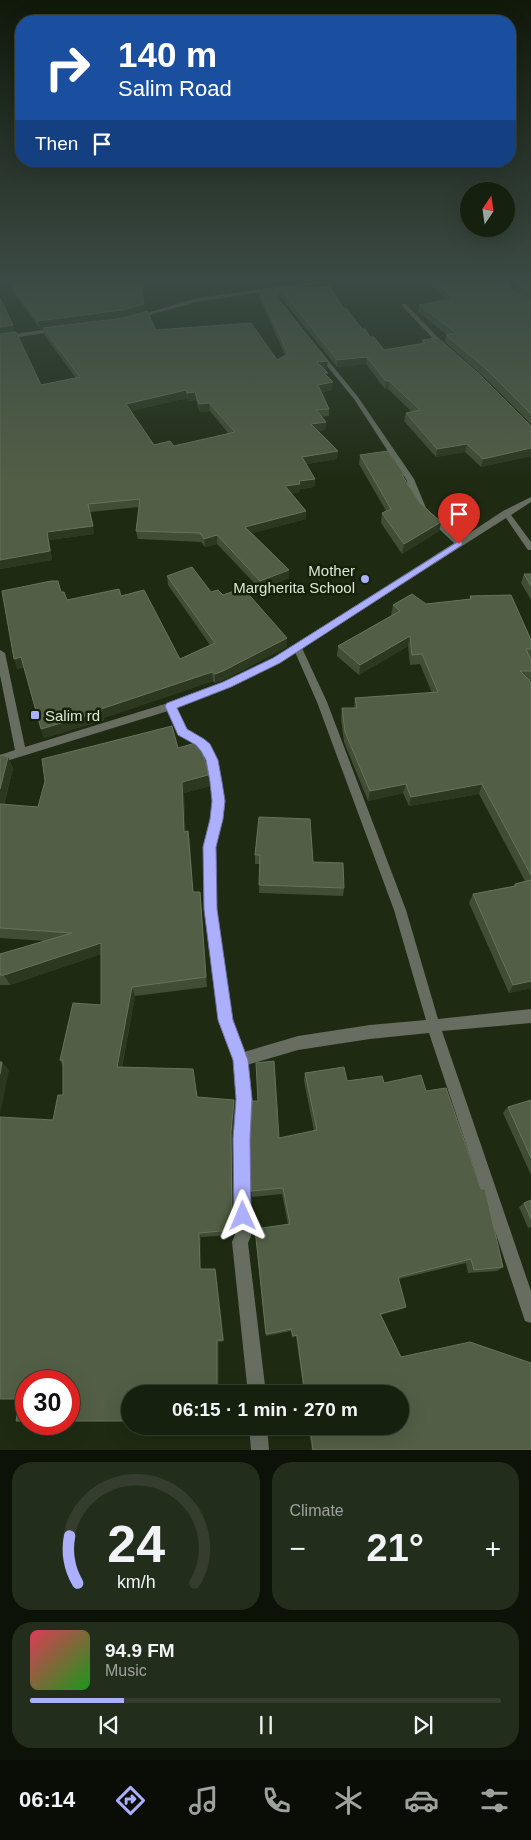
<!DOCTYPE html>
<meta charset="utf-8">
<style>
:root{--surface:#16200e;--page:#232d1c;--text:#f1f3f6;--muted:#9ea39e;--line:#353e2e;--accent:#acaffb}
body{margin:0;font-family:Arial,sans-serif;background:var(--page);color:var(--text);height:100vh;display:flex;flex-direction:column;font-size:19px;white-space:nowrap}
*{box-sizing:border-box;margin:0}
p{font-size:16px;color:var(--muted)}
.icon{flex:none;width:28px;height:28px;fill:none;stroke:currentColor;stroke-width:2;stroke-linecap:round;stroke-linejoin:round}
.map{position:relative;height:1450px;overflow:hidden}
.details{display:flex;flex-direction:column;gap:12px;padding:12px;background:#0c1208;flex:1}
.details>*{flex:none}
.banner{position:absolute;left:15px;top:15px;width:501px;height:152px;border-radius:20px;box-shadow:0 5px 20px #0002,0 0 0 1px var(--line);background:#1a4fa0;color:#fff;overflow:hidden}
.needle{width:32px;rotate:13deg}
.buttons{position:absolute;left:460px;top:182px;display:grid;gap:10px}
.buttons a{display:grid;place-items:center;width:55px;height:55px;border-radius:50%;background:var(--surface);box-shadow:0 5px 20px #0002,0 0 0 1px var(--line);font-size:25px}
.speed{position:absolute;left:15px;top:1370px;display:flex;gap:10px;font-size:25px;font-weight:700;text-align:center}
.speed>*{display:grid;place-content:center;width:65px;height:65px;border-radius:50%;background:var(--surface);box-shadow:0 5px 20px #0002,0 0 0 1px var(--line);line-height:1}
.speed .limit{border:8px solid #d22;background:#fff;color:#111}
.pin{position:absolute;display:grid;place-items:center;width:42px;height:42px;color:#fff;margin:-51px -21px;border-radius:50% 50% 50% 0;rotate:-45deg;box-shadow:0 0 5px #0007}
.pin .icon{rotate:45deg}
.me{position:absolute;width:55px;margin:-28px;rotate:359deg;stroke-linejoin:round;filter:drop-shadow(0 0 4px #0008)}
.turn{display:flex;align-items:center;gap:18px;height:105px;padding:0 20px;font-size:22px}
.turn .icon{width:65px;height:65px;stroke-width:2.5}
.turn b{display:block;font-size:35px;line-height:42px}
.then{display:flex;align-items:center;height:48px;padding:0 20px;background:#0003;gap:10px;font-size:19px}
.big{font-size:38px;font-weight:700;line-height:1.1}
.details .tile{flex:1;display:flex;flex-direction:column;justify-content:center;gap:8px;min-width:0;padding:0 18px;border-radius:20px;background:var(--page)}
.details .dial{align-items:center;gap:0}
.dial svg{height:130px;overflow:visible;fill:none;stroke:var(--line);stroke-width:7;stroke-linecap:round;text-anchor:middle}
.dial text{fill:var(--text);stroke:none}
.song{display:flex;align-items:center;gap:15px}
.cover{width:60px;height:60px;border-radius:8px;background:linear-gradient(135deg,hsl(350 70% 55%),hsl(120 70% 35%))}
.played{height:5px;border-radius:2px;background:linear-gradient(90deg,var(--accent) 20%,var(--line) 20%)}
.keys{display:flex;justify-content:space-around;direction:ltr}
.heat{display:flex;justify-content:space-between;align-items:center;font-size:28px;direction:ltr}
.details .tiles{flex:1;display:grid;gap:12px;grid-template-columns:1fr 1fr}
.tile:last-child{grid-column:span 2}
.trip{position:absolute;left:121px;top:1385px;width:288px;height:50px;border-radius:25px;background:var(--surface);box-shadow:0 5px 20px #0002,0 0 0 1px var(--line);font-weight:700;line-height:50px;text-align:center}
.menu{display:flex;height:80px;justify-content:space-around;align-items:center;background:#090d06;color:var(--muted)}
.menu .icon{width:35px;height:35px}
.menu .active{color:var(--accent)}
.menu b{font-size:22px;color:var(--text)}
.map>svg:first-child{display:block}
.lines{fill:none;stroke-linecap:round;stroke-linejoin:round}
.minor{fill:#676e61;fill-rule:evenodd}
.wall{fill:#414e35;fill-rule:evenodd}
.shaded-wall{fill:#2c3920}
.building{fill:#525f46;stroke:#67745d;fill-rule:evenodd}
.route{fill:#acaffb;stroke:#7072a3}
.poi-dot{fill:#acaffb;stroke:#152109;stroke-width:2}
.labels{text-anchor:middle;dominant-baseline:central;stroke-width:5;stroke-linejoin:round;paint-order:stroke}
.poi-label{font-size:15px;fill:#dde6d6;stroke:#152109;text-anchor:end}
</style>
<div class="map">
<svg width="531" height="1450" viewBox="0 0 531 1450">
<rect width="100%" height="100%" fill="#1e2b12"/>
<g class="lines">
<path class="minor" d="M321 281H336L196 302 139 318 134 317 196 298Z
M504 281H509L511 290 526 297 531 301V306L522 299 507 292Z
M402 304H406L446 346V348H442L402 306Z
M56 328 59 330 58 331 0 340V336Z
M318 353H322L358 397 414 479 426 508 459 540 503 511 531 497V502L511 515 531 542V550H528L506 518 302 648 327 702 406 910 438 1019 531 1009V1023L442 1031 531 1291V1323L525 1321 429 1033 370 1039 298 1050 247 1065 251 1099 248 1139 251 1236 248 1243 266 1394H248L232 1242 235 1235 234 1139 237 1099 233 1060 218 1020 205 909 203 847 211 819 213 801 211 782 207 760 202 751 196 745 178 735 168 711 0 763V755L15 750 0 675V650L5 653 25 747 168 703 224 682 273 658 454 543 420 511 406 479 354 399 318 355ZM295 652 317 702 394 910 426 1020 370 1025 298 1036 244 1052 232 1020 217 909 215 847 223 819V801L217 760 210 745 204 739 186 730 177 708C217 692 258 676 295 652Z
M249 1426H267L269 1450H251Z"/>
</g>
<path class="wall" d="M5 281H144L145 290 142 291 145 311 124 317 40 329Z
M429 281H495L497 284 508 287 531 300V424L483 376 445 342 446 335H447L418 312 419 305 447 300Z
M531 281V299L516 290 517 283Z
M329 286 344 309 362 329 384 350 422 344V340L531 426V456L481 467 465 452 436 457 404 421 406 413 412 412 388 389H385L366 364 337 367 282 299 277 298 327 369H324L332 390 322 392 329 409V416L322 417 326 422 325 430 318 431 337 459 306 464 315 479 314 487 300 489V492L291 494 306 511V519L252 533 289 570V578L260 589 217 544 205 547 201 542 138 539 136 531 139 507 90 512 94 534 49 540 52 560 0 569V298L13 325 14 332 41 385 76 378 45 336 43 328 156 330 277 360 285 355 259 297V290ZM187 398 188 401 196 400 200 412 210 411 229 434 174 446 154 445 131 411Z
M360 455 404 478 420 503 441 522 439 531 402 554 381 523 382 513 386 511 359 464Z
M524 574H531V600L521 583Z
M167 576 211 592 223 595 287 647 223 680 215 683 213 681 103 718 104 720 44 738 24 667 17 669 61 592 67 600 121 596 180 659 210 645 168 585Z
M470 596 531 640V658H530L531 660V680H529L531 682V988L509 993 469 903 473 894 513 886 515 884 525 881 479 794 409 806 403 793 368 801 344 742 341 718 342 708H354L355 698 432 693 420 664 410 665 408 646 359 675 337 656 338 646 392 615H391L393 605 426 604 470 599Z
M178 748 210 786 184 793 185 832 188 831 190 842 193 892 201 902 207 987 135 996 122 1067 193 1069 197 1097 234 1100 235 1107 232 1139 233 1235 201 1237V1269H215L216 1272 224 1341 219 1342 20 1399 53 1120 63 1095V1066L60 1060 101 1005V954L10 985H0V954L46 941 0 938V755L8 757 13 768 4 805 38 807Z
M259 817 344 888 343 896 259 893 260 864H255V855Z
M305 1073 347 1081 384 1083 426 1091 503 1267 497 1271 468 1273 466 1263 399 1279 402 1309 381 1315 401 1357 531 1450H312L308 1426H400V1394H304L296 1336 292 1338 291 1331 266 1336 255 1229 288 1225 282 1194 252 1197 249 1132 279 1138 314 1131 304 1081Z
M531 1100V1175L503 1113 508 1107Z
M531 1200V1227L528 1228 519 1207 524 1203Z"/>
<path class="shaded-wall" d="M144 304 145 311 124 317 40 329 38 321Z
M13 325 14 332 0 335V327Z
M367 357 366 364 337 367V360Z
M328 361 327 369 317 370V362Z
M386 381H389L388 389H385Z
M333 382 332 390 318 392V385Z
M186 390 187 398 127 412 126 404Z
M195 392 196 400 188 401 187 393Z
M209 403 210 411 200 412 199 404Z
M326 422 325 430 311 432V424Z
M467 444 465 452 436 457 437 449Z
M531 448V456L481 467 483 459Z
M338 451 337 459 301 465 302 457Z
M315 479 314 487 300 489V492L285 495V486L299 481Z
M306 511V519L245 535V527Z
M441 522 439 531 402 554 404 544Z
M93 526 94 534 49 540 52 560 0 569V560L47 532Z
M217 535V544L205 547 204 539Z
M289 570V578L260 589V581Z
M410 636 408 646 359 675 360 665Z
M287 638V647L223 680 215 683V674Z
M21 657 24 666 17 669 14 659Z
M212 672 213 681 103 718 104 720 44 738 41 729Z
M8 757 13 768 1 815 0 813V789Z
M208 775 210 786 184 793 186 843 184 832 182 782Z
M406 784 403 793 368 801 370 791Z
M482 784 479 794 409 806 411 797Z
M188 831 190 842 194 903 193 892Z
M200 892 201 902 207 987 206 977Z
M101 943 105 953 10 985 4 975Z
M531 981V988L509 993 513 985Z
M132 987 135 996 120 1075 117 1067Z
M2 1062 9 1070 0 1114V1074Z
M234 1100 235 1107 232 1139 233 1235 232 1230 231 1132Z
M199 1233 201 1237V1273L200 1269Z
M215 1269 216 1272 224 1341 223 1340Z
M406 1307 402 1309 377 1316 380 1314Z
M217 1340 219 1342V1394H217Z"/>
<path class="building" d="M8 281H144L145 283 141 284 144 304 123 310 38 321Z
M437 281H495L497 284 506 283 508 287 531 300V414L485 368 446 335 456 333 419 305 453 299Z
M522 281H531V291L517 283Z
M329 286 344 309 346 308 362 329H365L370 337H374L384 350 425 343 422 340 438 338 478 373 531 426V448L483 459 467 444 437 449 406 413 420 410 389 381H386L367 357 337 360 283 292 277 291 276 296 328 361 317 362 328 373H324L333 382 318 385 329 409 316 410 326 422 311 424 338 451 302 457 315 479 299 481 300 484 285 486 306 511 245 527 289 570 260 581 217 535 204 539 200 533 136 531 140 499 88 504 93 526 47 532 50 551 0 560V334L16 332 41 385 80 377 43 328 124 318 147 311 156 330 251 323 277 360 288 354 259 290ZM186 390 187 393 195 392 199 404 209 403 235 432 174 446 170 441 154 445 126 404Z
M0 298 13 325 0 327Z
M388 451 405 475H402L420 503 441 522 404 544 382 513 391 509 360 455Z
M192 567 211 592 218 590 223 595 243 588 287 638 223 671 215 674 212 672 101 709 102 711 41 729 21 657 14 659 2 591 51 581H58L61 592H64L67 600 119 589 121 596 144 590 180 659 215 643 167 576Z
M524 574H531V586Z
M412 594 426 604 471 599 470 596 511 595 531 640V649H526L531 660V671H520L531 682V875L482 784 411 797 406 784 370 791 345 732 342 708H357L355 698 438 692 422 654 412 655 410 636 360 665 338 646 400 611 393 605Z
M172 726 178 748 199 742 208 771V775L182 782 184 832 188 831 193 892H200L206 977 132 987 117 1067 193 1069 197 1097 234 1100 231 1132 232 1230 199 1233 200 1269H215L223 1340H217V1394H130V1421H69V1381H26V1421H16L20 1399H0V1117L53 1120 58 1095H63V1060H60L73 1003 101 1005V943L4 975H0V954L72 933 0 928V804L38 807 45 781 42 759Z
M0 755 8 757 0 789Z
M259 817 310 819 313 862 343 863 344 888 259 885 260 855H255Z
M531 880V981L513 985 473 894 516 886 515 884Z
M274 1061 279 1138 317 1130 305 1073 344 1067 347 1081 382 1076 384 1083 421 1075 426 1091 446 1088 481 1189H485L503 1267 474 1270 471 1259 398 1277 406 1307 380 1314 401 1357 470 1342 531 1363V1450H313L310 1426H400V1394H305L297 1335 293 1336 291 1329 266 1334 255 1229 290 1224 283 1188 251 1191 249 1132 252 1101H258L256 1063Z
M0 1062H2L0 1074Z
M531 1100V1158L508 1107Z
M531 1200V1219L524 1203Z"/>
<linearGradient id="sky" x2="0" y2="1"><stop stop-color="#10180a"/><stop offset="0.58" stop-color="#3b4a44"/><stop offset="1" stop-color="#3b4a44" stop-opacity="0"/></linearGradient>
<rect width="531" height="484" fill="url(#sky)"/>
<path class="route" d="M459 541 462 542V545L280 663 231 687 177 708 187 729 204 739 210 744 218 760 222 782 225 801 223 819 216 847 217 909 233 1020 248 1060 252 1099 250 1139 251 1216 249 1222 243 1225 236 1222 234 1216 233 1139 236 1099 233 1060 218 1020 204 909 203 847 210 819 212 801 210 782 206 760 201 751 196 745 178 735 165 706 167 703 223 682 273 658Z"/>
<g class="poi-dot">
<circle cx="365" cy="579" r="5"/>
<rect x="30" y="710" width="10" height="10" rx="2.5"/>
</g>
<g class="labels">
<g class="poi-label">
<text x="355" y="570">Mother<tspan x="355" dy="17">Margherita School</tspan></text>
<text x="45" y="715" text-anchor="start">Salim rd</text>
</g>
</g>
</svg>
<div class="buttons">
<a><svg class="needle" viewBox="-14 -14 28 28"><path d="M0-13l5 13h-10z" fill="#e53935"/><path d="M0 13l5-13h-10z" fill="#9ea39e"/></svg></a>
</div>
<div class="speed"><div class="limit">30</div></div>
<div class="pin" style="left:459px;top:544px;background:#d93025"><svg class="icon" aria-label="arrive" viewBox="0 0 24 24"><path d="M6 21V4h12l-3 4 3 4H6"/></svg></div>
<svg class="me" style="left:243px;top:1216px" viewBox="-20 -20 40 40"><path d="M0-17L14 15 0 8-14 15z" fill="#acaffb" stroke="#fff" stroke-width="4"/></svg>
<div class="trip">06:15 · 1 min · 270 m</div>
<div class="banner">
<div class="turn"><svg class="icon" aria-label="right" viewBox="0 0 24 24"><path d="M7 20v-9h11M14 6l5 5-5 5"/></svg><div><b>140 m</b>Salim Road</div></div>
<div class="then">Then<svg class="icon" aria-label="arrive" viewBox="0 0 24 24"><path d="M6 21V4h12l-3 4 3 4H6"/></svg></div>
</div>
</div>
<section class="details">
<div class="tiles">
<div class="tile dial"><svg viewBox="0 0 100 80">
<path d="M14 69A42 42 0 1 1 86 69"/>
<path d="M14 69A42 42 0 0 1 9 40" stroke="#acaffb"/>
<text x="50" y="56" font-size="32" font-weight="700">24</text>
<text x="50" y="72" font-size="11">km/h</text>
</svg></div>
<div class="tile"><p>Climate</p>
<div class="heat"><a>−</a><b class="big">21°</b><a>+</a></div>
</div>
<div class="tile">
<div class="song"><i class="cover"></i><div><b>94.9 FM</b><p>Music</p></div></div>
<div class="played"></div>
<div class="keys"><svg class="icon" aria-label="previous" viewBox="0 0 24 24"><path d="M18 5L8 12l10 7zM5 5v14"/></svg><svg class="icon" aria-label="pause" viewBox="0 0 24 24"><path d="M8 5v14M16 5v14"/></svg><svg class="icon" aria-label="next" viewBox="0 0 24 24"><path d="M6 5l10 7-10 7zM19 5v14"/></svg></div>
</div>
</div>
</section>
<nav class="menu">
<b>06:14</b>
<svg class="icon active" aria-label="directions" viewBox="0 0 24 24"><path d="M12 3l9 9-9 9-9-9zM9 14v-3h6M13 9l2 2-2 2"/></svg>
<svg class="icon" aria-label="music" viewBox="0 0 24 24"><path d="M9 18V5l10-2v13"/><circle cx="6" cy="18" r="3"/><circle cx="16" cy="16" r="3"/></svg>
<svg class="icon" aria-label="phone" viewBox="0 0 24 24"><path d="M5 4h4l2 5-3 2q2 4 5 5l2-3 5 2v4C11 20 4 13 5 4z"/></svg>
<svg class="icon" aria-label="climate" viewBox="0 0 24 24"><path d="M12 3v18M4 7l16 10M4 17L20 7"/></svg>
<svg class="icon" aria-label="car" viewBox="0 0 24 24"><path d="M5 17H2v-5l4-1 3-4h7l3 4 3 1v5h-3M9 17h6M6 11h13"/><circle cx="7" cy="17" r="2"/><circle cx="17" cy="17" r="2"/></svg>
<svg class="icon" aria-label="filters" viewBox="0 0 24 24"><path d="M4 7h16M4 17h16"/><circle cx="9" cy="7" r="2"/><circle cx="15" cy="17" r="2"/></svg>
</nav>
